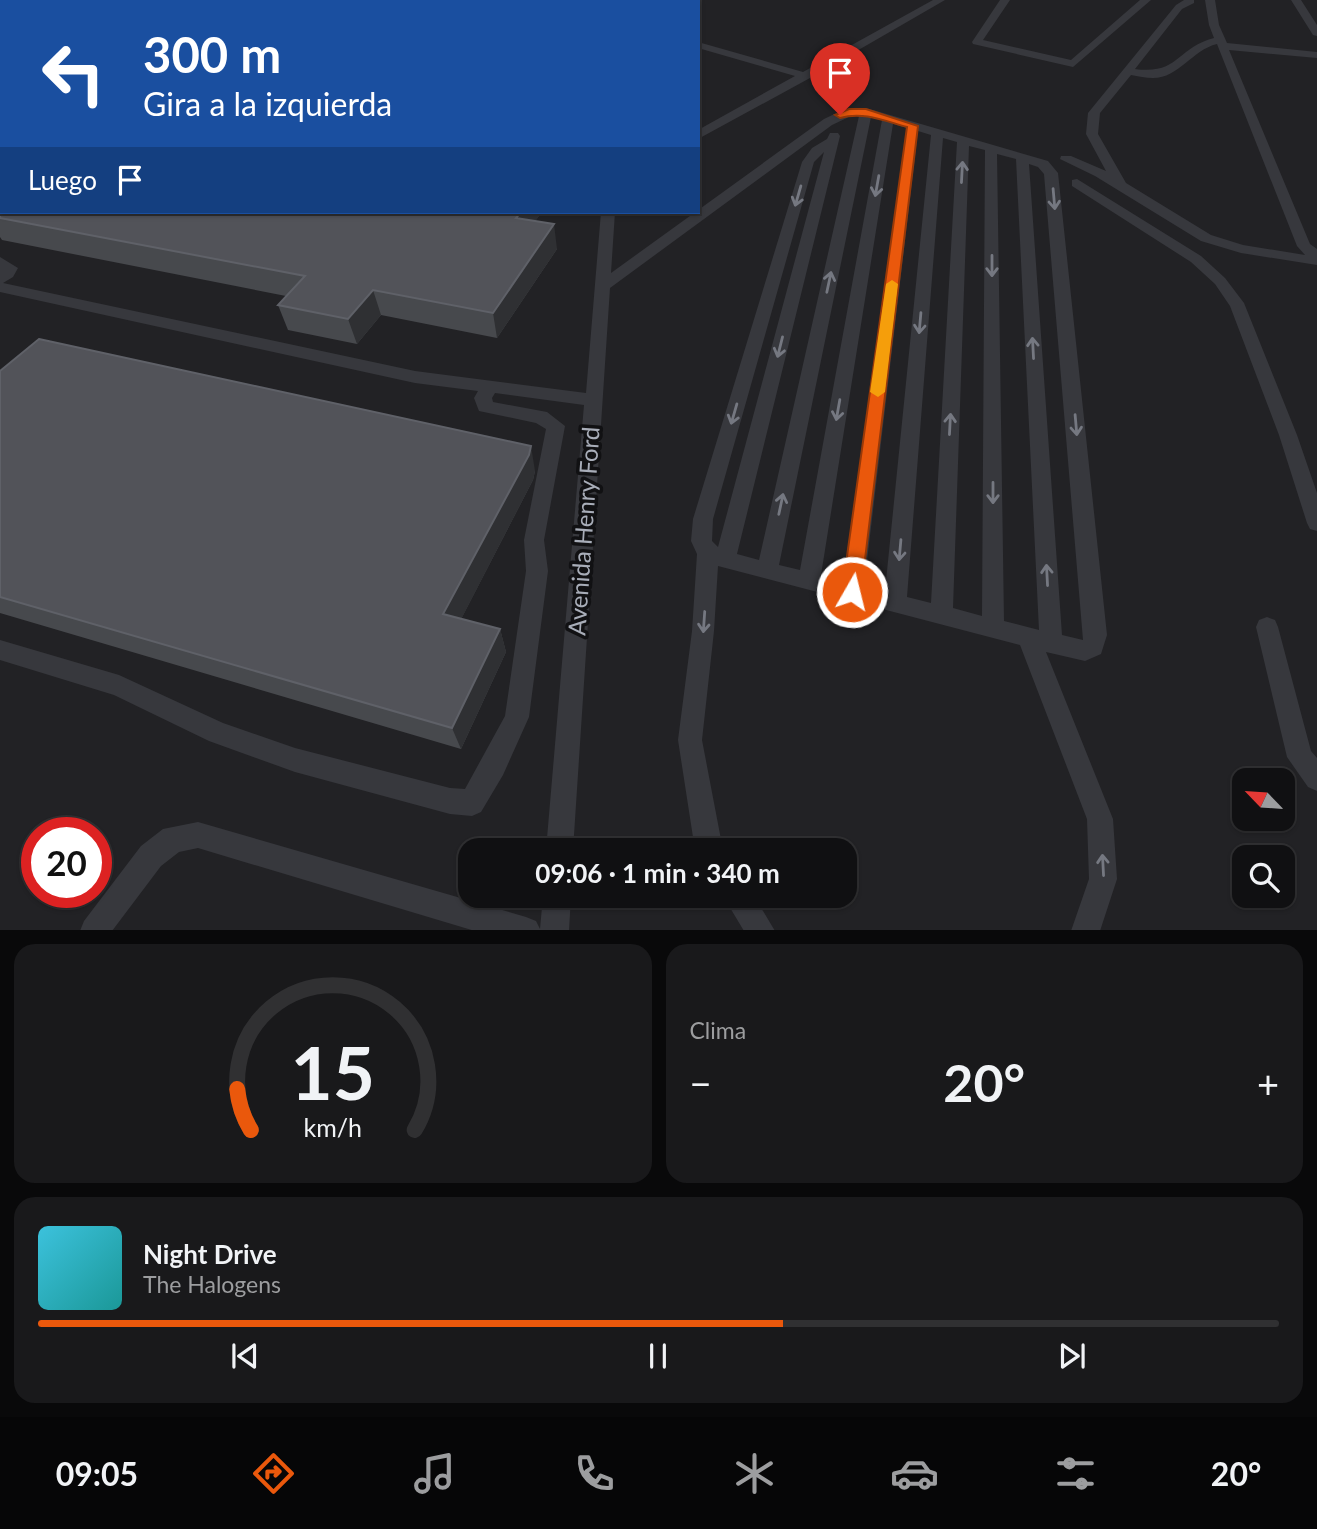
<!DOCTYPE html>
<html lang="es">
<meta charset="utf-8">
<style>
:root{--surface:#101012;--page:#19191b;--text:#f1f3f6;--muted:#9c9d9f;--line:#303032;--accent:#ea580c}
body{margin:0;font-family:Lato,sans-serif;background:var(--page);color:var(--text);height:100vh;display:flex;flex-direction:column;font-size:26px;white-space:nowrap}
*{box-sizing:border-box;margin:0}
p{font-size:23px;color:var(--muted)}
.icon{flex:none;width:38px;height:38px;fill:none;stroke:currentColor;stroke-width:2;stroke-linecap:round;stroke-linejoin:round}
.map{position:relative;height:930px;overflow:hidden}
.details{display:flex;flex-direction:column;gap:14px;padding:14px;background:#09090a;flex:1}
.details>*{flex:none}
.hud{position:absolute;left:0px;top:0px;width:700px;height:214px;box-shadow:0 2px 5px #0004,0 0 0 2px var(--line);background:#1a4fa0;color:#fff;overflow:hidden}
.needle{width:46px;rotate:295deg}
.fabs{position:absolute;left:1232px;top:768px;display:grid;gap:14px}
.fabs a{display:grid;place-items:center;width:63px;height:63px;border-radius:14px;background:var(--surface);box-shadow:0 2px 5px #0004,0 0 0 2px var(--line);font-size:35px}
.speed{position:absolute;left:21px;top:817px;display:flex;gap:14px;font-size:35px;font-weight:700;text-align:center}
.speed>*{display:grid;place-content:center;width:91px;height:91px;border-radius:50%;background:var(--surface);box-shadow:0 2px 5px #0004,0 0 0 2px var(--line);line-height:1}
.speed .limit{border:10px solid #d22;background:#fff;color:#111}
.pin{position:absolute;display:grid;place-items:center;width:60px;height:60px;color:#fff;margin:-72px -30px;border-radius:50% 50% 50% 0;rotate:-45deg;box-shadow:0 0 7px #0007}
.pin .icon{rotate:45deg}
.me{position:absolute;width:77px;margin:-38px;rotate:8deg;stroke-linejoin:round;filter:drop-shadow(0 0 5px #0008)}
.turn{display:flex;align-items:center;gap:24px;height:147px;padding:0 28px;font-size:32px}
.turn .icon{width:91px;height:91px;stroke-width:2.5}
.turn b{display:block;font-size:49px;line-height:60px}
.then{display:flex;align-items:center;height:66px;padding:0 28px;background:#0003;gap:14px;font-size:26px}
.big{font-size:52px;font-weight:700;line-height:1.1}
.details .card{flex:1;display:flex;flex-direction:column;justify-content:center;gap:10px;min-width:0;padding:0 24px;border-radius:21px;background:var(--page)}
.details .dial{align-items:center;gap:0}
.dial svg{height:182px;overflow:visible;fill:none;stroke:var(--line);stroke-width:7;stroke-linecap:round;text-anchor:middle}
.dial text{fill:var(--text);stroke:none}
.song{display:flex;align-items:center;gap:21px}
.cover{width:84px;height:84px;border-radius:10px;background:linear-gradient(135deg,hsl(190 70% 55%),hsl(180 70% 35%))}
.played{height:7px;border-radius:4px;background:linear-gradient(90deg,var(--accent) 60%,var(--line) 60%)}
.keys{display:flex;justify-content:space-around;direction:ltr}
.heat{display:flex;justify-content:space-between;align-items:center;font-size:38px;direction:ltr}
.details .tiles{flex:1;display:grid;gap:14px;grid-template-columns:1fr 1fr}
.card:last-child{grid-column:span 2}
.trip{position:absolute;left:458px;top:838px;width:399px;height:70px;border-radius:21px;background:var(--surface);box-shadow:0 2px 5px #0004,0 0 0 2px var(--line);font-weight:700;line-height:70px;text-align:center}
.tab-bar{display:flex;height:112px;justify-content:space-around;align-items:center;background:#060607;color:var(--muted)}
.tab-bar .icon{width:49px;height:49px}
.tab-bar .current{color:var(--accent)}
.tab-bar b{font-size:32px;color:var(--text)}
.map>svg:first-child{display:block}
.built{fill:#222225;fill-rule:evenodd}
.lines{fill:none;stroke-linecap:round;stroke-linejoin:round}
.minor{fill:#37383d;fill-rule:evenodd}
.major{fill:#53555c;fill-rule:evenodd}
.wall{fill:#47494d}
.shaded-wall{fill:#2f3033}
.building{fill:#525359;stroke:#5f6168;stroke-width:2}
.oneway{stroke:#757881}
.route{fill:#ea580c;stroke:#983908;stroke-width:2}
.slow{fill:#f59e0b}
.labels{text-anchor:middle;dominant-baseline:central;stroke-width:7;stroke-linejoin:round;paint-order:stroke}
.street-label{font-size:24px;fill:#a8adb8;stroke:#111113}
</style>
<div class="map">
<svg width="1317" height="931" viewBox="0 0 1317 931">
<rect width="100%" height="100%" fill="#161618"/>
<path class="built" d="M0 0H1317V930L0 931ZM2 2H698V212H2ZM1244 780H1283V819H1244ZM37 833H96V892H37ZM471 850H845V896H471ZM1244 858H1283V896H1244Z"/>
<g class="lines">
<path class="minor" d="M173 0H188L190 2H174Z
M254 0H264L252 2Z
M341 0H360L339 2Z
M580 0H591L578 2Z
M933 0H945L810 78 698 139V130L795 76 698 48V42L803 72Z
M1000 0H1010L983 40 1071 60 1140 0H1151L1073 67 973 44 972 42Z
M1184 0H1194V3L1182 9 1135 69C1179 75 1176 48 1214 38L1209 25 1205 0H1215L1219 25 1227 43 1317 52V58L1229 50 1310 244 1317 249V265L1241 253 1201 241 1095 176 1060 159 1061 156H1071L1106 171 1086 134 1088 113 1176 5ZM1217 44 1297 246 1305 255 1243 245 1211 235 1126 183 1098 134 1100 113 1131 75C1138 76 1146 78 1153 78 1179 78 1192 50 1217 44Z
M1291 0H1301L1317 25V36L1313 35Z
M866 108 1048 161 1058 173 1107 635 1101 654 1085 661 1046 652 1113 819 1117 879 1100 931H1071L1089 879 1087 819 1020 645 718 566 714 631 702 740 723 850H695L678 740 692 631 697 554 691 541 693 519 802 162 812 148 827 139 830 133H838L840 136 737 554 759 560 859 116H851L832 125 610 288 573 850H546L584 405 495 393 492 398 493 402 547 412 565 426 544 540 548 571 529 717 503 775 481 812 472 816 450 814 295 772 209 741 114 695 0 660V640L119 675 223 723 295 748 450 788 465 789 505 716 526 571 524 540 546 429 536 423 479 411 474 398 478 391 415 383 0 292V257L18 268 13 277 3 283 415 371 586 393 601 212H615L611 273 824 119 845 109ZM871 117 882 120 800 570 779 565ZM893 124 907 128 843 581 821 575ZM918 131 931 135 885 591 864 586ZM943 138 957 142 931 603 907 597ZM969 146 985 150 982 616 953 608ZM824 152 718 547 712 541 713 519 814 162ZM997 154 1016 159 1039 630 1004 621ZM1029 164 1038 167 1044 174 1083 640 1062 635Z
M1077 179 1201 256 1225 278 1244 303 1297 435 1317 493V531L1310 529 1307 523 1279 435 1230 306 1215 284 1191 262 1072 186V180Z
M1267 617 1275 620 1278 627 1311 751 1317 758V791L1308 787 1287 757 1256 627 1259 620Z
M198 822 526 917 536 921 540 929 543 896H571L569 931H475L198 848 179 852 161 866 112 931H80L84 921 141 846 163 829Z
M723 896H754L775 931H744Z"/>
<path class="major" d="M217 0H235L216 2Z
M327 0H344L326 2Z
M0 51H2L0 60Z
M2 82V92L0 93V83Z"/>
</g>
<path class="wall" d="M0 206 2 212H542L535 221 557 249 497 338 381 315 357 344 288 330 278 305 286 296 2 240 0 237Z
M0 371 535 471 533 480 461 619 500 629 506 652 461 749 0 613Z"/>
<path class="shaded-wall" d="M521 212H542L520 242 516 218Z
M554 224 557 249 497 338 493 313Z
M373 290 381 315 357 344 348 319Z
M531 446 535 471 533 480 452 637 443 614Z
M500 629 506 652 461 749 452 728Z"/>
<path class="building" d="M446 0H559L575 2H444Z
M2 205V212H521L516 218 554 224 493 313 373 290 348 319 278 305 305 276 0 218V206Z
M39 339 531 446 529 455 443 614 500 629 452 728 0 597V371Z"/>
<defs><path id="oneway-shaft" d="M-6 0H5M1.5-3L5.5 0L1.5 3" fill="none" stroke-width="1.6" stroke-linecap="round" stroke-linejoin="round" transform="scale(1.75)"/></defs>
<g class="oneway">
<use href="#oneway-shaft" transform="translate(962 172) rotate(-87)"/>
<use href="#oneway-shaft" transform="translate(877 186) rotate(100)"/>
<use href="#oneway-shaft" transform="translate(798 196) rotate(106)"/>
<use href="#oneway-shaft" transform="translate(1054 199) rotate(85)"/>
<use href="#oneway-shaft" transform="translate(992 266) rotate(90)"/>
<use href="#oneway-shaft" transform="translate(829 282) rotate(-78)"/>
<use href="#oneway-shaft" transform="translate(920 323) rotate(95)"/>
<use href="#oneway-shaft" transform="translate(780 347) rotate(104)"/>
<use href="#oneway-shaft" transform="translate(1033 348) rotate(-93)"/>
<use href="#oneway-shaft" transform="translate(838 410) rotate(100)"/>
<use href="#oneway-shaft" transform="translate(734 414) rotate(106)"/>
<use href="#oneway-shaft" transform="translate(950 424) rotate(-87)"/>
<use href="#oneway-shaft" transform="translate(1076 425) rotate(85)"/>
<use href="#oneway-shaft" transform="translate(993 493) rotate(90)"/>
<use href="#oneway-shaft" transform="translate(781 504) rotate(-78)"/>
<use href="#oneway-shaft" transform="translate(900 550) rotate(95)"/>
<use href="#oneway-shaft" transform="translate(1047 575) rotate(-93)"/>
<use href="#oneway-shaft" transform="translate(704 622) rotate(94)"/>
<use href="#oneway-shaft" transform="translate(1103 865) rotate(-93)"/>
</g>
<path class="route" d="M849 109H866L918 126 861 592 858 598 852 600 845 598 842 592 907 127C885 121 863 111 840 118L835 115Z"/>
<path class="slow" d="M892 280 898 284 885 392 878 397 870 392 886 284Z"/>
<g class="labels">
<g class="street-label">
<text transform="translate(583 531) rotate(-86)">Avenida Henry Ford</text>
</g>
</g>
</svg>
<div class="fabs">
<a><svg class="needle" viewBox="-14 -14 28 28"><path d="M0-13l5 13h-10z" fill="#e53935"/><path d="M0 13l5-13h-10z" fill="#9c9d9f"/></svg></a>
<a><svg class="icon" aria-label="search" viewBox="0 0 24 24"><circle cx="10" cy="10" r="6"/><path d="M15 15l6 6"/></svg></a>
</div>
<div class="speed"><div class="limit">20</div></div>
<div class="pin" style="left:840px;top:115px;background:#d93025"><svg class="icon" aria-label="arrive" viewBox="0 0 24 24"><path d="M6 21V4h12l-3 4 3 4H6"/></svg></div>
<svg class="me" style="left:852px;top:592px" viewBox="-20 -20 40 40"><circle r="17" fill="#ea580c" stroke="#fff" stroke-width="3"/><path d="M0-11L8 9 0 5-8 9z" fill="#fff"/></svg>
<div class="trip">09:06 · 1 min · 340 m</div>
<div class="hud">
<div class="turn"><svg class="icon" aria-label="left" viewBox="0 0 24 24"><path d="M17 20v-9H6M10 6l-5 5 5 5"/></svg><div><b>300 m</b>Gira a la izquierda</div></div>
<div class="then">Luego<svg class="icon" aria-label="arrive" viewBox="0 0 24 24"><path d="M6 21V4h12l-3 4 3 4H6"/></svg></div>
</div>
</div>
<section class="details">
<div class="tiles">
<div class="card dial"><svg viewBox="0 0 100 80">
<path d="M14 69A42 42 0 1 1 86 69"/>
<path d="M14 69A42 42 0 0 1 8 51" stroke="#ea580c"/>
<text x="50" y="56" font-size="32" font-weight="700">15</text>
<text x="50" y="72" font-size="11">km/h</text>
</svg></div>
<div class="card"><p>Clima</p>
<div class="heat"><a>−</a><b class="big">20°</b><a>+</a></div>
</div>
<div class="card">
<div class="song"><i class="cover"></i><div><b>Night Drive</b><p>The Halogens</p></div></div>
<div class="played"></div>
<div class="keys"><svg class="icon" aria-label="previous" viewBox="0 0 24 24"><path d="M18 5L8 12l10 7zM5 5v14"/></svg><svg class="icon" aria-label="pause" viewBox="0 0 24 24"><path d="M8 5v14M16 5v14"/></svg><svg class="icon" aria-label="next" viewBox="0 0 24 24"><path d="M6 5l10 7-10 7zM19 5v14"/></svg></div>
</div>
</div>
</section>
<nav class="tab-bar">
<b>09:05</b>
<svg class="icon current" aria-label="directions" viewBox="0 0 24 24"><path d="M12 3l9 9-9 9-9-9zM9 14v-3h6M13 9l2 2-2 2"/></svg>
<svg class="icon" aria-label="music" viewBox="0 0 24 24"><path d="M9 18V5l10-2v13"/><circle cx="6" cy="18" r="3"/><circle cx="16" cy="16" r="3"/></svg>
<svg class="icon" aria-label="phone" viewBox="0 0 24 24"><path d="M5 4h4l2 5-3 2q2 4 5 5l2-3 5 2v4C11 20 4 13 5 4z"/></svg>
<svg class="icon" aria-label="climate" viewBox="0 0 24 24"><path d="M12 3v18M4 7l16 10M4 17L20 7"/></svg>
<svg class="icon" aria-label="car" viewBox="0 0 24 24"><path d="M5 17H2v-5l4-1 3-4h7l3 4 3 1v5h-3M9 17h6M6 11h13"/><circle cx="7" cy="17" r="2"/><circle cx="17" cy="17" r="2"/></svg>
<svg class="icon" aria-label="filters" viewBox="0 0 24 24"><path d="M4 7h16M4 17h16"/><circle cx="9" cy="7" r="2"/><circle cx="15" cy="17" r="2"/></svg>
<b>20°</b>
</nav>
